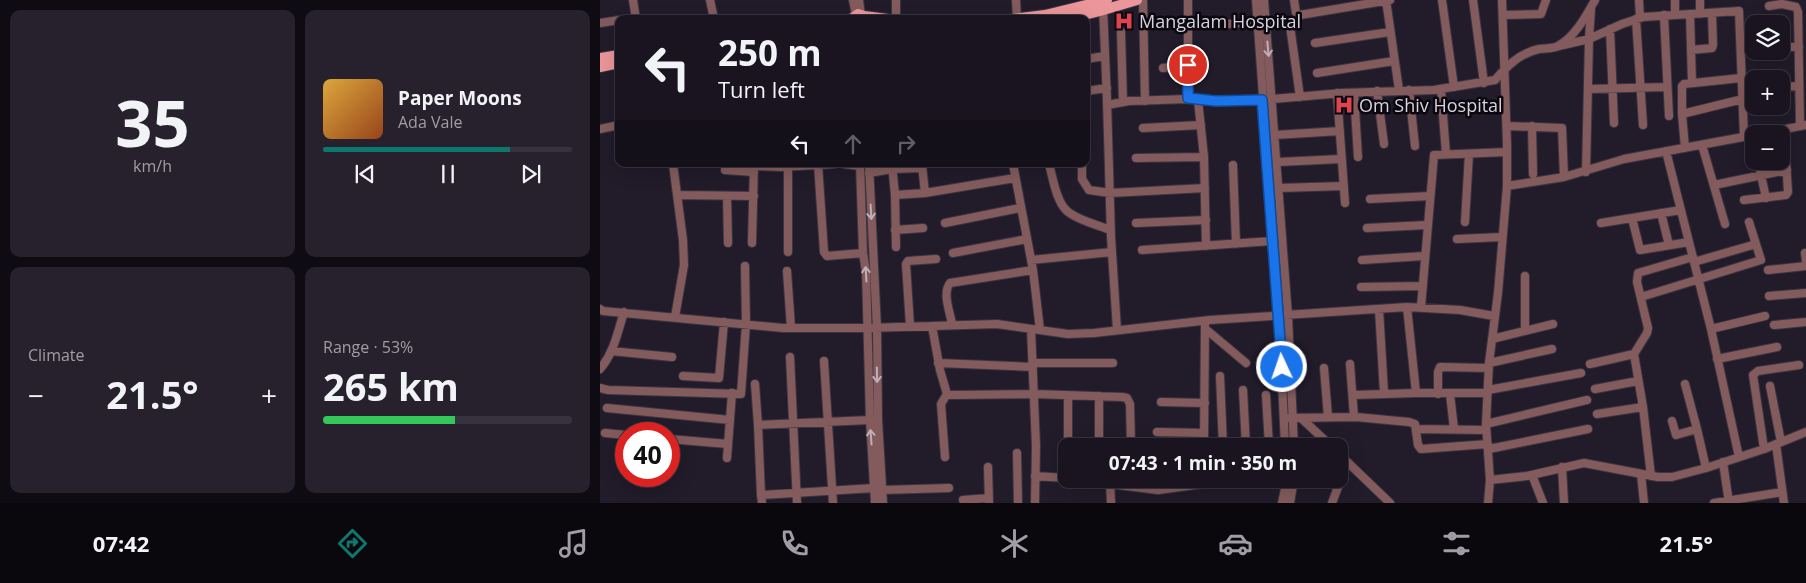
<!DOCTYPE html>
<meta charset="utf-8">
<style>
:root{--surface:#191420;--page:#26212d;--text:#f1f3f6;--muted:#9f9ea5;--line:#37333e;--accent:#0f766e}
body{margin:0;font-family:"Open Sans",sans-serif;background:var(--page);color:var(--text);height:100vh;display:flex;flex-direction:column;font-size:19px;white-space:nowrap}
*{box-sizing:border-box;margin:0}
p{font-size:16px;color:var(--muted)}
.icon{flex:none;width:28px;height:28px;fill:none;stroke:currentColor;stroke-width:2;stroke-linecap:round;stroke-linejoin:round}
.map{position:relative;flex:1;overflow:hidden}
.panel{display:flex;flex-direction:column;gap:10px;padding:10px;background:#0e0b12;width:600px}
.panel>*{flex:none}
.guide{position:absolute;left:15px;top:15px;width:475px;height:152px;border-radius:10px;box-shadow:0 5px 20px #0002,0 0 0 1px var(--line);background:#191420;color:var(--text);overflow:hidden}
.buttons{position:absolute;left:1145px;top:15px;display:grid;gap:10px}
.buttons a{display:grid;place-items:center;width:45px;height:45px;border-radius:10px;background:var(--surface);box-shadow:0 5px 20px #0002,0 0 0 1px var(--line);font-size:25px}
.speed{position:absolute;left:15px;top:422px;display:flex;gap:10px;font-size:25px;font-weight:700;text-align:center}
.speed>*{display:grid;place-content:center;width:65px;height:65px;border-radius:50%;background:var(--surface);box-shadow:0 5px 20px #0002,0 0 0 1px var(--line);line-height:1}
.speed .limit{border:8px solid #d22;background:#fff;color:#111}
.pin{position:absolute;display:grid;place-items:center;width:42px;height:42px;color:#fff;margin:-21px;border:2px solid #fff;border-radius:50%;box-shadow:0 1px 5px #0007}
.me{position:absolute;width:55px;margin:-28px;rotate:357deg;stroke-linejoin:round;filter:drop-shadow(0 0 4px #0008)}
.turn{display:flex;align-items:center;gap:18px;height:105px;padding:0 20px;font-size:22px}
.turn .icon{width:65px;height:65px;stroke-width:2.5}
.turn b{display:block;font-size:35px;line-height:42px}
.lanes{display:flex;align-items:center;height:48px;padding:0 20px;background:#0003;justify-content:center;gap:25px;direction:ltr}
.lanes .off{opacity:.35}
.big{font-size:38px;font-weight:700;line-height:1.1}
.panel .card{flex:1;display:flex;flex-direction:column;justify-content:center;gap:8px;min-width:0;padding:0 18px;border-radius:10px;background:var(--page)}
.panel .dial{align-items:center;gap:0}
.dial b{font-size:65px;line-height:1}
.song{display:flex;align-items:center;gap:15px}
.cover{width:60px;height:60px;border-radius:8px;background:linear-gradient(135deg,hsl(40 70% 55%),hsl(20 70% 35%))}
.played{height:5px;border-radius:2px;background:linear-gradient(90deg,var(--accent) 75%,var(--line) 75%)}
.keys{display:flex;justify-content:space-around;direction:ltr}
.heat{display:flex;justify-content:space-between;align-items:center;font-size:28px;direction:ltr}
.charge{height:8px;border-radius:4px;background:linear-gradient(90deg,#34c759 53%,var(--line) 0)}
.panel .tiles{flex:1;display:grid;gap:10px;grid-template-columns:repeat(2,1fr)}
.trip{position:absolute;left:458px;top:438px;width:290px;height:50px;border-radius:10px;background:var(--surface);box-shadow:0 5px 20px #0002,0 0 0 1px var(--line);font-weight:700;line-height:50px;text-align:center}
.dock{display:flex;height:80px;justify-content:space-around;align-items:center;background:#0a080d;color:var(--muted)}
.dock .icon{width:35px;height:35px}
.dock .active{color:var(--accent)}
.dock b{font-size:22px;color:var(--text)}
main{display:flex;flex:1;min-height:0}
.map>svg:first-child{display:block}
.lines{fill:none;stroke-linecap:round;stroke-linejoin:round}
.minor-casing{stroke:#3a3543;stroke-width:10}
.major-casing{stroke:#3a3543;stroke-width:12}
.minor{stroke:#835b5c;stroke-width:8}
.major{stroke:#ea969a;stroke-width:10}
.oneway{stroke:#beafb7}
.route-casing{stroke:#114b97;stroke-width:12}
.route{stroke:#1a73e8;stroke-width:9}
.labels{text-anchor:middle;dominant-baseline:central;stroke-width:5;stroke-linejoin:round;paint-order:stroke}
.poi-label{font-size:18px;fill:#d7d3de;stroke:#0a070e;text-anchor:start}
</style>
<main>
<section class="panel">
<div class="tiles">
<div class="card dial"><b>35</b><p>km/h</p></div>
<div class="card">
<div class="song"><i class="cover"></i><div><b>Paper Moons</b><p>Ada Vale</p></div></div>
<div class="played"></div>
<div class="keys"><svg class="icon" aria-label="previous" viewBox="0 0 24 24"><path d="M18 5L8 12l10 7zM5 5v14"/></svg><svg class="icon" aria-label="pause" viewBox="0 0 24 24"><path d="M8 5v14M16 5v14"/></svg><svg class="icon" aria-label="next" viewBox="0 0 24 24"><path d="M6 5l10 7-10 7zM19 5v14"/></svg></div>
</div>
<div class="card"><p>Climate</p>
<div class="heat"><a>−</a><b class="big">21.5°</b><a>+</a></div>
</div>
<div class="card"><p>Range · 53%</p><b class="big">265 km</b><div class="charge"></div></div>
</div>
</section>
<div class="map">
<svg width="1206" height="503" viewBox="0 0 1206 503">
<rect width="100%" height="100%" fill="#211b2a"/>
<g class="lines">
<g class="minor-casing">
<path id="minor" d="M33 0 36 19
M110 0 114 19
M253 0 256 15
M259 0 261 15
M416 0 417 18
M543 0 545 101
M588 0V99
M656 0 679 316 685 446
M664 0 688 316 694 446
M694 0 696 13 700 15 790 0
M786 0 799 90
M842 0 854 87
M873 0 884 83
M1039 0 1040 18
M1075 0V15
M1100 0V14
M503 6 507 101 511 237 517 330
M1169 6 1182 4 1196 7 1198 12 1200 126
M1090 14 1092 83
M903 15 941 14 946 0
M1064 15 1069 116
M296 19V0
M1036 19 1043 125
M0 23 19 20
M666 24 687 23 690 26 700 97
M615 25 657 22
M1010 29 1014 123
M521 32 523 102
M715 43 790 32
M959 46 989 39 1022 24 1043 17 1139 11 1144 137
M1181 47H1199
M1091 50 1112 48 1113 45 1112 13
M486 59 505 56
M563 68 588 65
M717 73 794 61
M1181 87 1199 86
M841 89 846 154
M988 89 1067 87
M809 90 815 146
M486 91 507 88
M777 91 784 144
M737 93 745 203
M754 93 758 157
M598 100 604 157
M507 105 529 101 588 99 616 101 673 99 742 93 834 90 895 80C907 66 920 53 939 49 945 48 953 49 958 46 975 37 986 16 995 0
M1082 114 1143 99
M907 126 962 128 964 177
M932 126 933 174
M543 128 601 125
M0 129 19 125
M1160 134 1206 125
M675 135 740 131
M1151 136 1154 147
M1102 145 1125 224
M1085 148 1082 114V86L1084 84 1141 78
M1066 151 1111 329 1139 457
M536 158 604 157 606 246
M1158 161 1166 198
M678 162 741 159
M73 164 83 240 84 265 75 317
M218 164 224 252 227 256 263 253
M244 164 260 166
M260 164 263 253 266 272 270 420 275 503
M269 164 277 328 278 420 283 503
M292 164 295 195 296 247
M413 164 433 270 440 330
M449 164C453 178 456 201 467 211 477 220 498 225 510 230
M482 164V179L489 190 510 193 605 188
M322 165 325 193
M633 165 636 244
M154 166 181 167 234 164
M125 170 154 172
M986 172 989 39 991 9
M269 173 292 169 322 168
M1114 185 1187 170
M907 186 964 177 1024 159 1154 135
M679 188 744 186
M78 195 154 196
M295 195 325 193 415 178
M127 196 128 243
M770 199 830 196
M1144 200 1186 195 1188 192 1184 130
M1061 213 1069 245
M1032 218 1040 250 1089 242
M865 222 869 154
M345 223 420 208
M536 223 606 220
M1001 223 1081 210
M767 228 827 225
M295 230 323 228
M857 239 902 237
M152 243 154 164
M542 250 673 241
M188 252V164
M353 253 427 239
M1205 253 1206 261
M431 260 512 252
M762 260 824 256
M1094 262 1156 244
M1168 270 1206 266
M187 271 191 328
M925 276V331
M761 287 822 286
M1169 296 1206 293
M1041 297 1161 260 1149 222
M821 307 834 155 907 152
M0 309 3 311 183 328H267L397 324 468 334 494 333 610 320 807 307 860 310 894 316
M779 309 784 393
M352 324C350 312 342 293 350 283L433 270
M1174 325 1206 322
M310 326 306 264 308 261 336 259
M332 326 340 370 347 394 349 395 435 394 522 397 527 398 530 404 531 446
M431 329 436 446 435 503
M1111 329 1165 316
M605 330 608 331 646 363
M892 339 953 324
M11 351 72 357
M1034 354 1047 333 1048 328 1037 282 1038 273 1093 257
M190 357 197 503
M1117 359 1177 347
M224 361 233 503
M338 363 433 367
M433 363H513
M889 363 952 349
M750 364 754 417
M990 364 1034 354 1043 407
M724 368 728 417
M0 369C14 353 18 331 24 312
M83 376 119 378 124 322
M620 376 623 446
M155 384 158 425
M1085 384 1097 429
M1170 386 1181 442
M0 388 8 390 141 394 146 324 145 266
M995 389 1038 381
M643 390 646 446
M888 390 981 373
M816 393H887
M838 394V372L840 367 889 368
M850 394 854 429
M666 395 669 446
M753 395 816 393 807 307
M499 396V446
M561 402 605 403
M7 408 130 420
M997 414 1043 407 1051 476
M689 418 756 417 809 422 815 424 818 445 821 449 888 444
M701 418 731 446
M1072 421 1076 435 1097 429 1106 468
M886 424 987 400
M816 429 886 430
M557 432 604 433
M5 433 26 435
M69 439 128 444
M1176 444 1184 503
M468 446V396
M604 446 605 321
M889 449 988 429
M1164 449 1153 375 1158 371 1199 365
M417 453 418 503
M739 454 790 503
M345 457 341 404 347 394
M127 458 132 393
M1123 462 1129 503
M388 467 389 503
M962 467 964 503
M1041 474 1044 503
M932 475 943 503
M435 476 466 478
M475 479H476
M602 479V484L687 481
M890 480 927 476 984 463 1058 477H1072L1106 468 1164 449 1206 432
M510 481 511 503
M510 484 558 490 602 484
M282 490 349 488
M558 490V479
M161 495 158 425 270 420
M363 500 389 498
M162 503 161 495 274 488
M682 503 687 479
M690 503 694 479
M732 503 741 479
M888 503 890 480 886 424 889 363 898 293 907 186V144L902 0
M1114 503 1182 492"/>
</g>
<g class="major-casing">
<path id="major" d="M264 16 287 19
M251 19 258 14 264 16 267 19
M413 19 445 15 507 0
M468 19 500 11 537 0
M0 58 19 55
M0 67 19 63"/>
</g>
<use href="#minor" class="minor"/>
<use href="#major" class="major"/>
</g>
<defs><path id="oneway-shaft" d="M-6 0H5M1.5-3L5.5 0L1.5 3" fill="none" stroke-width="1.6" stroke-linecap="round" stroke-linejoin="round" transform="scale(1.25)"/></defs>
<g class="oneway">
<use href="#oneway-shaft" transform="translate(668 49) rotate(85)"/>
<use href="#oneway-shaft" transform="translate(271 212) rotate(87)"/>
<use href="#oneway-shaft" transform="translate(266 274) rotate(-93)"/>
<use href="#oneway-shaft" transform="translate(277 375) rotate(89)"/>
<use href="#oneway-shaft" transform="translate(271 437) rotate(-94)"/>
</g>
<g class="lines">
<g class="route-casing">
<path id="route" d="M588 65V98L616 101 662 100 682 367"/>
</g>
<use href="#route" class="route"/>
</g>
<defs>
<g id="hospital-bare" transform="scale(1.5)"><path d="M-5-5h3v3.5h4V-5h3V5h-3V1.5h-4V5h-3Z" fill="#e0444e" stroke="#0a070e" stroke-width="2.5" paint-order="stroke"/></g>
</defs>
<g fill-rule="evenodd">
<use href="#hospital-bare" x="524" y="21"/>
<use href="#hospital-bare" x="744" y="105"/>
</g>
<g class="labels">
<g class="poi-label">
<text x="539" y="21">Mangalam Hospital</text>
<text x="759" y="105">Om Shiv Hospital</text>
</g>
</g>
</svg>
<div class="buttons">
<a><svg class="icon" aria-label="layers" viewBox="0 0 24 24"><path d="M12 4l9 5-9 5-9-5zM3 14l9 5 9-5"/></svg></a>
<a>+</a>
<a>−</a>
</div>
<div class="speed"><div class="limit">40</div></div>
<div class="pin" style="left:588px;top:65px;background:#d93025"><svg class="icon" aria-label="arrive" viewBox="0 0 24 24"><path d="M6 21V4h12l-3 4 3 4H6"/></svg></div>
<svg class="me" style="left:682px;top:367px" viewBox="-20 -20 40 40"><circle r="17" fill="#1a73e8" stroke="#fff" stroke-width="3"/><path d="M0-11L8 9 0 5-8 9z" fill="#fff"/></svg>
<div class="trip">07:43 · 1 min · 350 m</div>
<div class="guide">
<div class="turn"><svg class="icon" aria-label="left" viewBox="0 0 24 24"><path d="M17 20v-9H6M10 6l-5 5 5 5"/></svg><div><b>250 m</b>Turn left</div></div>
<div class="lanes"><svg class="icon" aria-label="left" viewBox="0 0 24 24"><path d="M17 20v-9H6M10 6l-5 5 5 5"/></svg><svg class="icon off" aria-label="ahead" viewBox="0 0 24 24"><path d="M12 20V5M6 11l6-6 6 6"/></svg><svg class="icon off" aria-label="right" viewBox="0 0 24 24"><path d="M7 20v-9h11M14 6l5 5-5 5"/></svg></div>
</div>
</div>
</main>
<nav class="dock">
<b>07:42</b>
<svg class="icon active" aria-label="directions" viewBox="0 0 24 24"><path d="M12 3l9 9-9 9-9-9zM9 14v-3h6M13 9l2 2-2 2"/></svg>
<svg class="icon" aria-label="music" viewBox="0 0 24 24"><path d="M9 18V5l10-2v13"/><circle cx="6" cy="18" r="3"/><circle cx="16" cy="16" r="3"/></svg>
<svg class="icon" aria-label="phone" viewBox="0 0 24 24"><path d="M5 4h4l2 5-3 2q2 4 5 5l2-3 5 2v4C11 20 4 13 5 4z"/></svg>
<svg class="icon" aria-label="climate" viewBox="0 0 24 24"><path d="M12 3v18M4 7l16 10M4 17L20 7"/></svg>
<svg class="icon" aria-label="car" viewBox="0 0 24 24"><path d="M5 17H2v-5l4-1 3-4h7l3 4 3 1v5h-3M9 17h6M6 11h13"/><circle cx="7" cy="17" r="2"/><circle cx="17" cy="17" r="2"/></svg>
<svg class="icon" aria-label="filters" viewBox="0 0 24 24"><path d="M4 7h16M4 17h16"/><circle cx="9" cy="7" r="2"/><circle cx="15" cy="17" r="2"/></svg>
<b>21.5°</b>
</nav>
